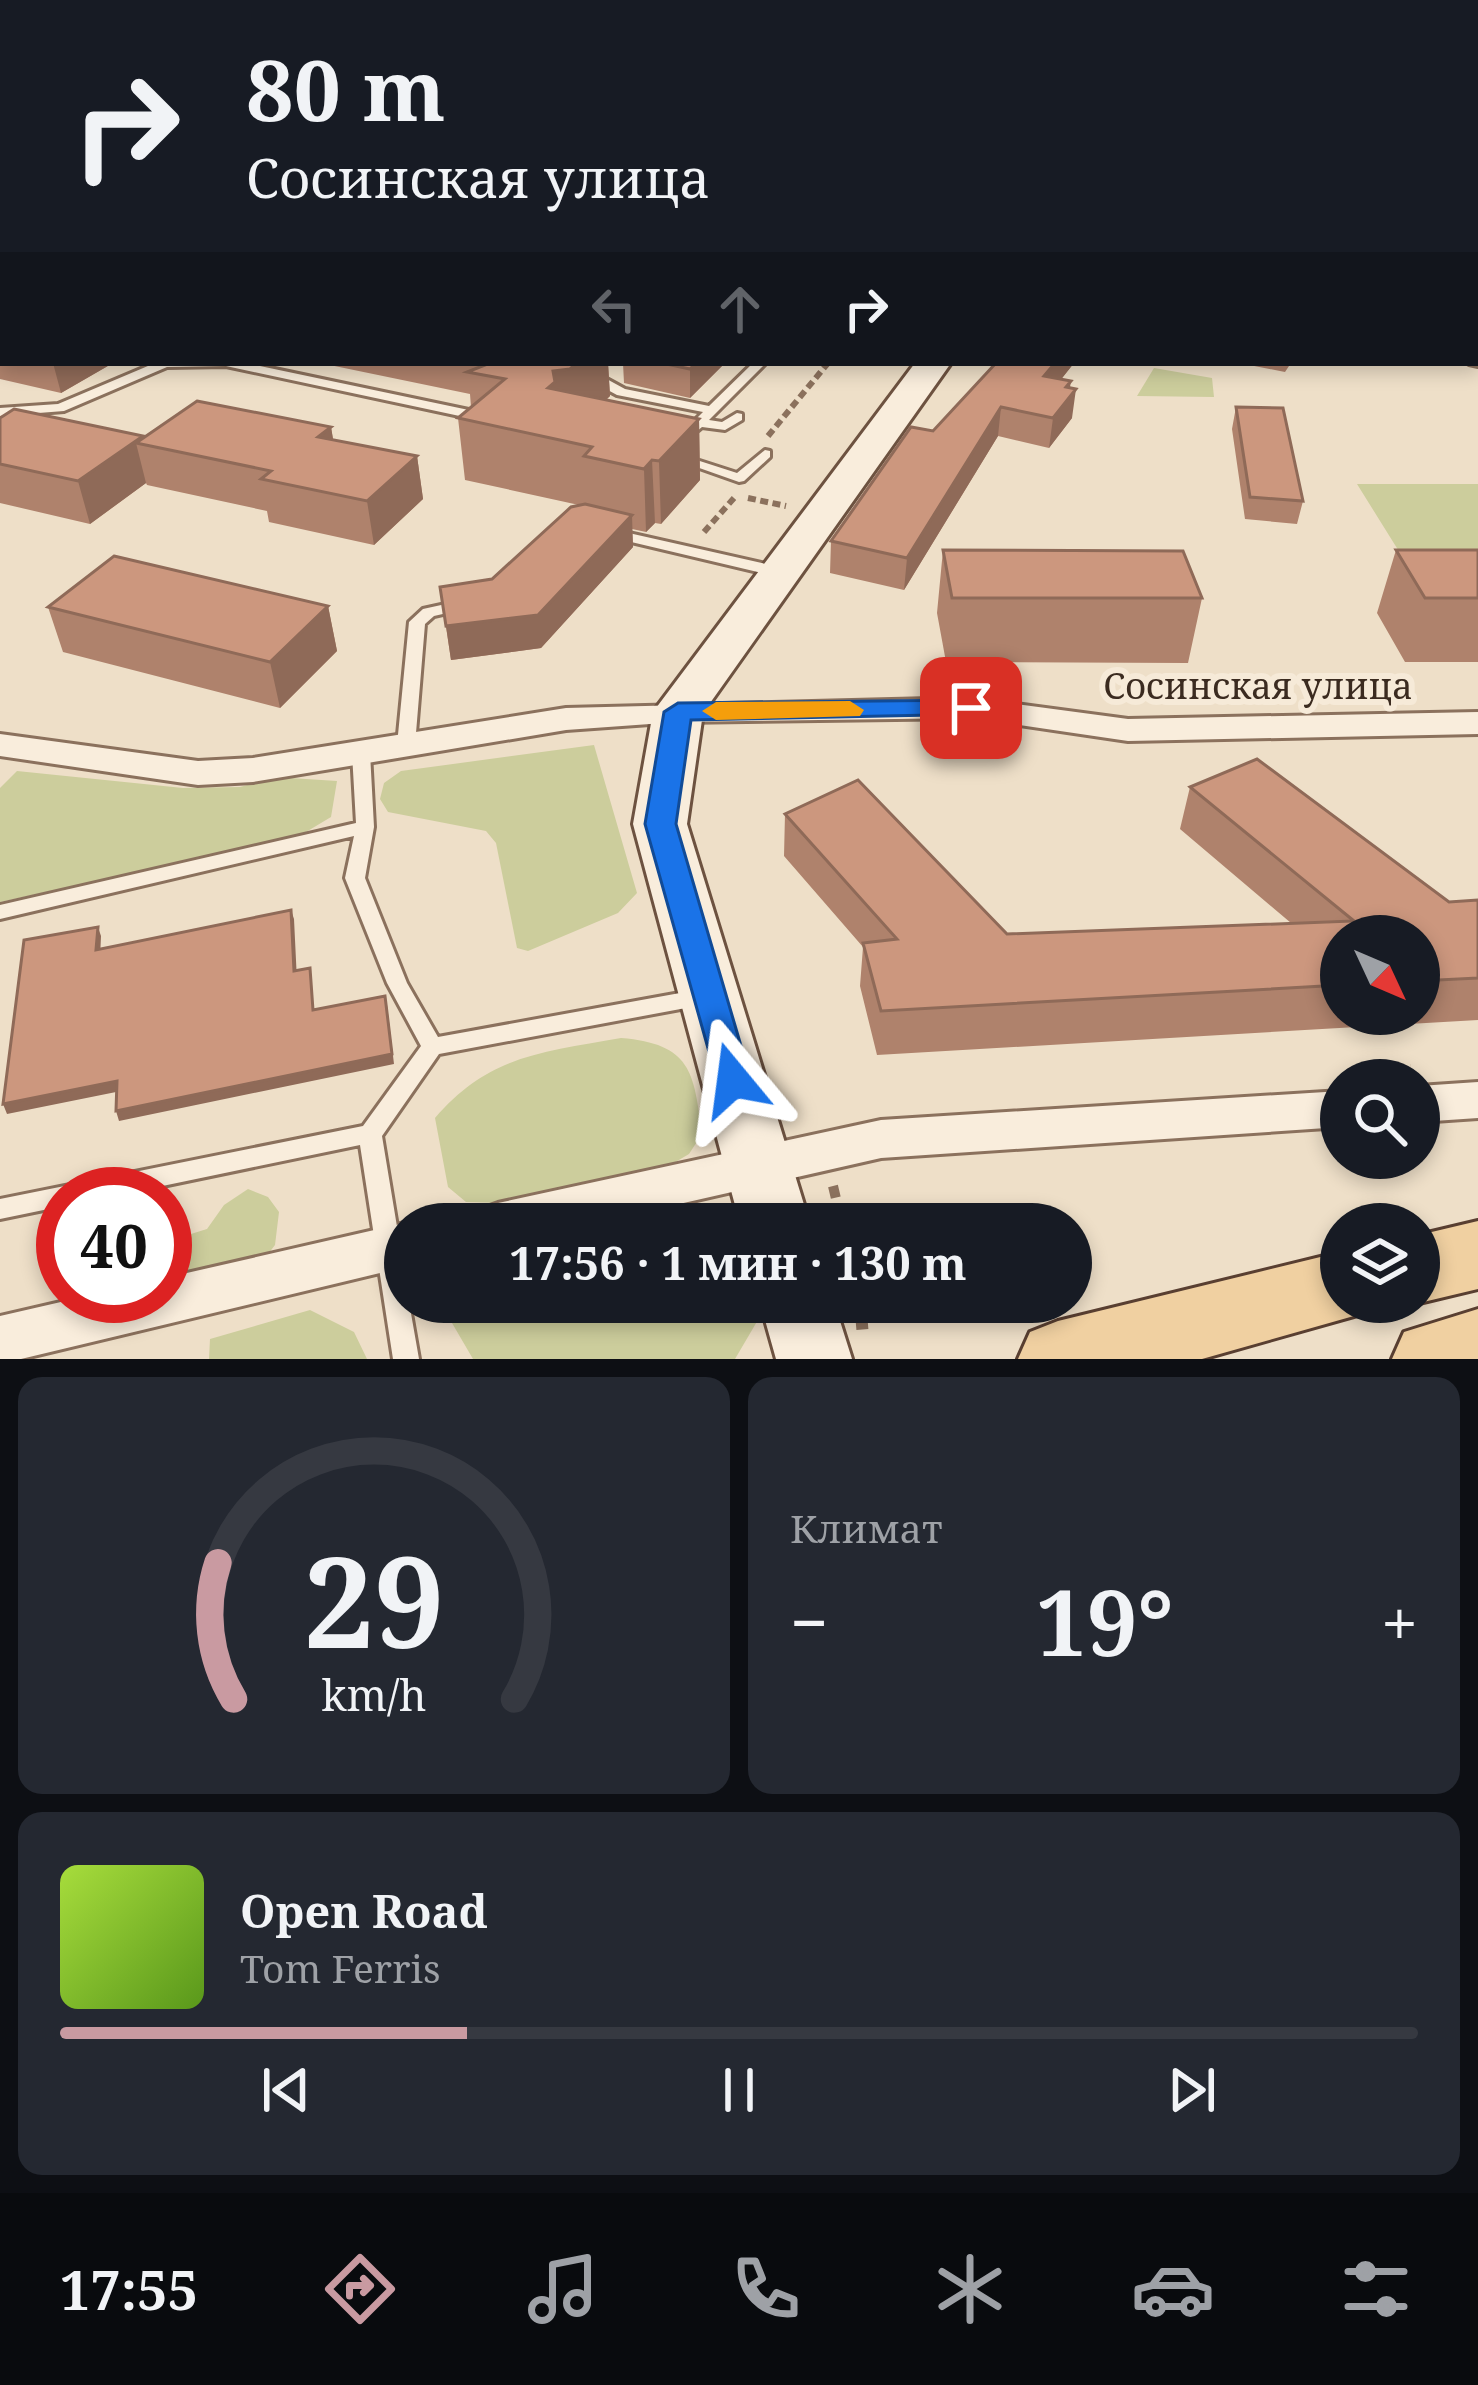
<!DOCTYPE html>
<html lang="ru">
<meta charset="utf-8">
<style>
:root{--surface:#171b24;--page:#242831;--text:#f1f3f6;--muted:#9ea1a6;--line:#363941;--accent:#c99aa1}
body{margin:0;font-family:"Noto Serif",serif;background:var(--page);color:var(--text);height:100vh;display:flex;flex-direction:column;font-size:45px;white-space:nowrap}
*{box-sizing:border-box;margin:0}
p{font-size:39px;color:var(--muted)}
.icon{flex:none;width:66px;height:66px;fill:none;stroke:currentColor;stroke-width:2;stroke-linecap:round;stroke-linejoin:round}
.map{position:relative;height:1359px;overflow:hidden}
.sheet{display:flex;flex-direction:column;gap:18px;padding:18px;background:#0d0f14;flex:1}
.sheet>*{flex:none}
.banner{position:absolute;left:0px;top:0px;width:1479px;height:366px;box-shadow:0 6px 18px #0003;background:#171b24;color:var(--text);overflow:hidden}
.needle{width:78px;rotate:134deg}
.fabs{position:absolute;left:1320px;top:915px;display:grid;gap:24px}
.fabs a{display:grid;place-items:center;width:120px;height:120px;border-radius:50%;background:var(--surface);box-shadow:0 6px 18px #0003;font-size:60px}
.speed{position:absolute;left:36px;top:1167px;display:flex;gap:24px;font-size:60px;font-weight:700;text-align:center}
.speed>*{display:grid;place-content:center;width:156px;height:156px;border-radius:50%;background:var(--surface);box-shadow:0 6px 18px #0003;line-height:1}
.speed .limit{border:18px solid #d22;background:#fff;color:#111}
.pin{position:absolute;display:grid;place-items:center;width:102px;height:102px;color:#fff;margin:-51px;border-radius:24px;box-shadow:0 6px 18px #0006}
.me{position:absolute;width:132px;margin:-66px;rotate:344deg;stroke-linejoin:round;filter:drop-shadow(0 0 9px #0008)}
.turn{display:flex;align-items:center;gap:42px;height:252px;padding:0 48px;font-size:54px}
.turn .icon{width:156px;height:156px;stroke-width:2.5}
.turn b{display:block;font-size:84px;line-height:102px}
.lanes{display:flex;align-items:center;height:114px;padding:0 48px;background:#0003;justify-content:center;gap:60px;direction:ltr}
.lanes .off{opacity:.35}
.big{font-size:90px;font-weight:700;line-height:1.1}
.sheet .tile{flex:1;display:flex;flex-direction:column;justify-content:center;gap:18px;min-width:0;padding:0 42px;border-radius:24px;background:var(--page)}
.sheet .dial{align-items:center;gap:0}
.dial svg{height:312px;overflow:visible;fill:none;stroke:var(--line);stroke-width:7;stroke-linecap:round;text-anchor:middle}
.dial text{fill:var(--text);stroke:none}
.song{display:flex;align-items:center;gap:36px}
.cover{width:144px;height:144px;border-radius:18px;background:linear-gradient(135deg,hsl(80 70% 55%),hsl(90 70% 35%))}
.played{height:12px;border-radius:6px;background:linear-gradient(90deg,var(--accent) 30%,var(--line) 30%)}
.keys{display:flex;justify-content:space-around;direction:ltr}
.heat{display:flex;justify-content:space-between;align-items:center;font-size:66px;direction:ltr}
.sheet .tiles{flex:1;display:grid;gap:18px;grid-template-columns:1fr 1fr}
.tile:last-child{grid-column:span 2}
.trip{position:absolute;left:384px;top:1203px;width:708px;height:120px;border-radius:60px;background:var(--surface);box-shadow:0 6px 18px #0003;font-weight:700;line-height:120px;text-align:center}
.menu{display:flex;height:192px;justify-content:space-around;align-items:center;background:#090b0e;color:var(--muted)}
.menu .icon{width:84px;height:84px}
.menu .selected{color:var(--accent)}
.menu b{font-size:54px;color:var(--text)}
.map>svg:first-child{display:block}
.green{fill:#cccd9c}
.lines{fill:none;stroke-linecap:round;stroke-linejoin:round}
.lane-casing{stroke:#8b715d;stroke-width:6}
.street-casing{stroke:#8b715d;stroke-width:6}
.secondary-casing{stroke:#6d5240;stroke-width:6}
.primary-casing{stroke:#593f31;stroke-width:6}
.path-far2{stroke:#8b715d;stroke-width:3;stroke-dasharray:4.5 3;stroke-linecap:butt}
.path-far1{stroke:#8b715d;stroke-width:6;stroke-dasharray:8 4.5;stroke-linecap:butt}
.path{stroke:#8b715d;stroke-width:10;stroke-dasharray:12 9;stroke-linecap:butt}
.lane{fill:#f9eddc;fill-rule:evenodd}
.street{fill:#f9eddc;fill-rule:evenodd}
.secondary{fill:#f9eddc;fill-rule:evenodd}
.primary{fill:#f0d0a1;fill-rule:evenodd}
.wall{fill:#af826c;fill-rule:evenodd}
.shaded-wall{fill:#8f6a58}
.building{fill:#cc977e;stroke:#8f6a58;stroke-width:3}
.route{fill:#1a73e8;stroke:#114b97;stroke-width:3}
.slow{fill:#f59e0b}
.labels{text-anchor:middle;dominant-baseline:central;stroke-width:12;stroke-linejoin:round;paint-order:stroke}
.street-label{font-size:36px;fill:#3b2b20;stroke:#f6ead8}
</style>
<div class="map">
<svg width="1478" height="1359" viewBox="0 0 1478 1359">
<rect width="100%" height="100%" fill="#eedfc8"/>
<path class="green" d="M1154 368 1212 378 1214 397 1137 396Z
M1357 484H1478V552L1400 553Z
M594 745 637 893 618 913 528 951 517 948 496 843 486 831 388 812 380 799 384 783 401 771Z
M17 771 183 788 240 787 275 777 337 781 331 817 296 838 0 902V788Z
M621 1038C691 1044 694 1071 702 1134L689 1154 662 1170 503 1203 466 1202 448 1187 435 1118C489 1055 543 1052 621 1038Z
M248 1189 268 1197 279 1212 275 1245 265 1258 165 1286V1242L207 1229 224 1205Z
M456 1302H759L762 1313 735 1359H473L452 1323Z
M310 1310 354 1332 367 1359H209L210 1339Z"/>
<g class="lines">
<g class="lane-casing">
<path id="lane" d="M1476 197H1478V203H1476Z
M1476 333H1478V341H1476Z
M155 363H246L483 413 489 417 483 421 226 366 167 367 64 411 0 416V408L58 404Z
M587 363H599L603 377 625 389 709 406 753 363H766L709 420 722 422 737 413 742 414V420L725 430 702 427 684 442 677 438 703 412 617 395 593 382Z
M765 450 770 451V457L744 481 739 482 671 458 678 454 737 473Z
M611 529 779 567 787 572 779 577 606 536 604 533 606 530Z
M464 600 472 605 469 608 434 616 425 624 415 745 406 751 400 749 397 745 409 622 423 609Z
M361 747 370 753 374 827 365 878 407 983 438 1037 702 989 709 991 712 997 709 1003 702 1005 439 1054 382 1136 405 1275V1302H409L419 1359H393L360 1145 124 1194H63V1206L0 1219V1199L363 1126 421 1046 387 983 345 878 354 836 0 919V905L356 823 352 753Z"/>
</g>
<g class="street-casing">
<path id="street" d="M1478 350V366L1469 364 1476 363Z
M971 698 1128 719 1478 712V734L1128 741 971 718 678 722 566 730 253 782 198 785 0 756V734L198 761 253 758 566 708Z
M1478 1082V1118L1419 1122V1086Z
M1341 1091V1127L881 1158 591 1224H474L481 1209 498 1203 881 1120Z
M405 1223V1267L21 1359H0V1316L87 1296H165V1278Z"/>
</g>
<g class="secondary-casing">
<path id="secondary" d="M1040 0H1093L1095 3H1042Z
M915 363H951L703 713 687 824 810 1224H740L633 824 653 712Z
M760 1302H834L852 1359H776Z"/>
</g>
<g class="primary-casing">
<path id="primary" d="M1478 1221V1289L1419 1303 1415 1302 1419 1235Z
M1341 1252V1302H1373L1368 1312 1202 1359H1018L1030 1332 1058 1321Z
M1478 1309V1359H1392L1404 1332Z"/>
</g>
<path class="path-far2" d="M1120 0 1155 3"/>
<path class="path-far1" d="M768 436 828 363
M748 498 786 506
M704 532 734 498"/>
<path class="path" d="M1348 1073 1411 1069
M833 1186 842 1224
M856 1325 868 1324 863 1302"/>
<use href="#lane" class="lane"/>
<use href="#street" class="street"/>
<use href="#secondary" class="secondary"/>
<use href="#primary" class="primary"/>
</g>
<path class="wall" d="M0 0 3 3V174L0 173Z
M1209 0H1478V191H1476V3H1207Z
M3 238V363H113L61 393 0 379V240Z
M320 363H608L610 396 606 400 699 419 700 480 661 524 655 523 646 532 632 529 633 547 541 648 451 660 440 587 492 579 579 505 465 480 458 418 471 407 470 394Z
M623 363H725L690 398 624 383Z
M996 363H1074L1061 379 1070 388 1072 418 1049 448 998 436 904 590 830 573 831 541Z
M1239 363H1291L1285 372Z
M1236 407 1303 501 1297 524 1245 519 1232 429Z
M0 418 143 436V438L331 427 333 440 417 456 423 499 374 545 269 522 267 511 147 485 146 483 90 524 0 503Z
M943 550 1202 598 1188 663 946 662 937 613Z
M1396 550H1478V662H1405L1377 613Z
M328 606 337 651 280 708 63 652 48 607Z
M1190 787 1449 902 1478 900V1020L877 1055 860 986 863 947 784 856 785 814 1007 934 1291 923 1180 829ZM1341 936H1419V1014H1341Z"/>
<path class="shaded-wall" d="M196 0H246L238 3H188Z
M1009 0H1040V3H1001Z
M53 363H113L61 393Z
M577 363H608L610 396 575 428 548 388 553 371Z
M696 363H725L690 398V369Z
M1055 363H1074L1041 405 1044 376Z
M1071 381 1068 399 1076 389 1072 418 1049 448 1053 418Z
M1001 407 998 436 904 590 907 558Z
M699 419 700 480 661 524 659 461Z
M331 427 338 468 318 437Z
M143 436 145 445 136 443 146 483 90 524 78 481Z
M417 456 423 499 374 545 367 501Z
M652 460 655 523 646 532 644 469Z
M632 515 633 547 541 648 451 660 446 626Z
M328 606 337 651 280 708 270 662Z
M291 910 294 919 297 981 294 971Z
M98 927 101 936 100 959 96 950Z
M387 1005 394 1064 119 1121 116 1111Z
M117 1081 121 1091 7 1114 3 1104Z"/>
<path class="building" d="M0 0H196L188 3H3V151L0 150Z
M429 0H1009L1001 3H420Z
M1209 0H1346L1345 3H1207Z
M1355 0H1478V166H1476V3H1390Z
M3 238V326H0V240Z
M490 363H577L570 369 553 371 555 382 548 388 699 419 659 461 652 460 644 469 584 456 592 447 458 418 505 379 467 372Z
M662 363H696L690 369Z
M996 363H1055L1044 376 1071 381 1066 387 1076 389 1053 418 1001 407 907 558 831 541 911 427 933 431Z
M197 401 331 427 318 437 417 456 367 501 261 479 271 471 136 443Z
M1236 407 1283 408 1303 501 1250 497Z
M14 409 143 436 78 481 0 464V418Z
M585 504 632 515 538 615 446 626 440 587 492 579 571 507Z
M943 550 1183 551 1202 598H952Z
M1396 550H1478V598H1425Z
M114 556 328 606 270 662 48 607Z
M1257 759 1449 902 1478 900V978L1419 981V936H1341V985L881 1011 863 943 897 939 785 814 858 780 1007 934 1354 921 1190 787Z
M291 910 294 971 310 968 313 1010 385 996 392 1054 116 1111 117 1081 3 1104 24 940 98 927 96 950Z"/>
<path class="route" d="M971 700 981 702V714L691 720 676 824 751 1080 746 1091 733 1095 720 1091 645 824 664 712 678 703Z"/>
<path class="slow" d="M850 701 864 710 860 716 716 720 702 711 716 702Z"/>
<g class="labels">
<g class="street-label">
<text x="1258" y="685">Сосинская улица</text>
</g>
</g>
</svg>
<div class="fabs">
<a><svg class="needle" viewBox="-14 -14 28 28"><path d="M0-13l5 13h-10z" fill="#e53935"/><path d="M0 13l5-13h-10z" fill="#9ea1a6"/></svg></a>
<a><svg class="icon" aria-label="search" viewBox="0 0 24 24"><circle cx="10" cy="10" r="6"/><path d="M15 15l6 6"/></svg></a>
<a><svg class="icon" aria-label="layers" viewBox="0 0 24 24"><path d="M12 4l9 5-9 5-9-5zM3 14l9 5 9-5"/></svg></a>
</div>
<div class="speed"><div class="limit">40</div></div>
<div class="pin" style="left:971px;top:708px;background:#d93025"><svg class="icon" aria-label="arrive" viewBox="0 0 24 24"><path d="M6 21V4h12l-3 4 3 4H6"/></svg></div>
<svg class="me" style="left:733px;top:1080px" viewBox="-20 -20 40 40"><path d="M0-17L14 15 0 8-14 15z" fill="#1a73e8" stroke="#fff" stroke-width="4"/></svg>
<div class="trip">17:56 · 1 мин · 130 m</div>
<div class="banner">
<div class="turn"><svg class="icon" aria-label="right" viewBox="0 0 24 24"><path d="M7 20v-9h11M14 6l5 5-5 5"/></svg><div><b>80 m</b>Сосинская улица</div></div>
<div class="lanes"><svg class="icon off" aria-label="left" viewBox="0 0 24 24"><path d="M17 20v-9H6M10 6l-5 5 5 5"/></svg><svg class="icon off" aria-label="ahead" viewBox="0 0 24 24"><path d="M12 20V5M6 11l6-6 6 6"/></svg><svg class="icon" aria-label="right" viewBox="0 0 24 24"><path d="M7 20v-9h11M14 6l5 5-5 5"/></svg></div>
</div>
</div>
<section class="sheet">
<div class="tiles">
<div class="tile dial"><svg viewBox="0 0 100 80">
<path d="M14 69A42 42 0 1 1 86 69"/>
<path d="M14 69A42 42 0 0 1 10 34" stroke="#c99aa1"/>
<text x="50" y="56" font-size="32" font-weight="700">29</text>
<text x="50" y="72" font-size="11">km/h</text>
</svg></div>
<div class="tile"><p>Климат</p>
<div class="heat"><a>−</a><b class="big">19°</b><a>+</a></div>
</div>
<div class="tile">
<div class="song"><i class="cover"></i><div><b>Open Road</b><p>Tom Ferris</p></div></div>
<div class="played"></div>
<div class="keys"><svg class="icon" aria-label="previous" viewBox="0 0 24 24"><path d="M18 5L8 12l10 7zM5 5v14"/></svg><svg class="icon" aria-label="pause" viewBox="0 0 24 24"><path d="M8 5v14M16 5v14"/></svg><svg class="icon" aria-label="next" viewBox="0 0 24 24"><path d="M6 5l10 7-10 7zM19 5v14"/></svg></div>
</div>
</div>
</section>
<nav class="menu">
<b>17:55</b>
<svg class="icon selected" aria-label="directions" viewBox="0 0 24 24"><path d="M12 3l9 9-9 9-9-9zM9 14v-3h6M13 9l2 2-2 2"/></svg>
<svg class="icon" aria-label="music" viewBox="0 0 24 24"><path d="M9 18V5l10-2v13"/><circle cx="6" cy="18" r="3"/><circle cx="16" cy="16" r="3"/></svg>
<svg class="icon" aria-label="phone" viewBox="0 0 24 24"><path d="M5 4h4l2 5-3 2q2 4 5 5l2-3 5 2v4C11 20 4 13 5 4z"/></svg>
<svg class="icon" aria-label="climate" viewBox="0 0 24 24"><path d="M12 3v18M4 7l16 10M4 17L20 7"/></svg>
<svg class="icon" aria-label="car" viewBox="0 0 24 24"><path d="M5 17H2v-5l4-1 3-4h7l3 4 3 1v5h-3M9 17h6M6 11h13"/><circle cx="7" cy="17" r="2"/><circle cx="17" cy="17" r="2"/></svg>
<svg class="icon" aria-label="filters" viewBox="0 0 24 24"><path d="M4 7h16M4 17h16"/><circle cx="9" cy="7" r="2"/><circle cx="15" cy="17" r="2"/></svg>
</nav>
